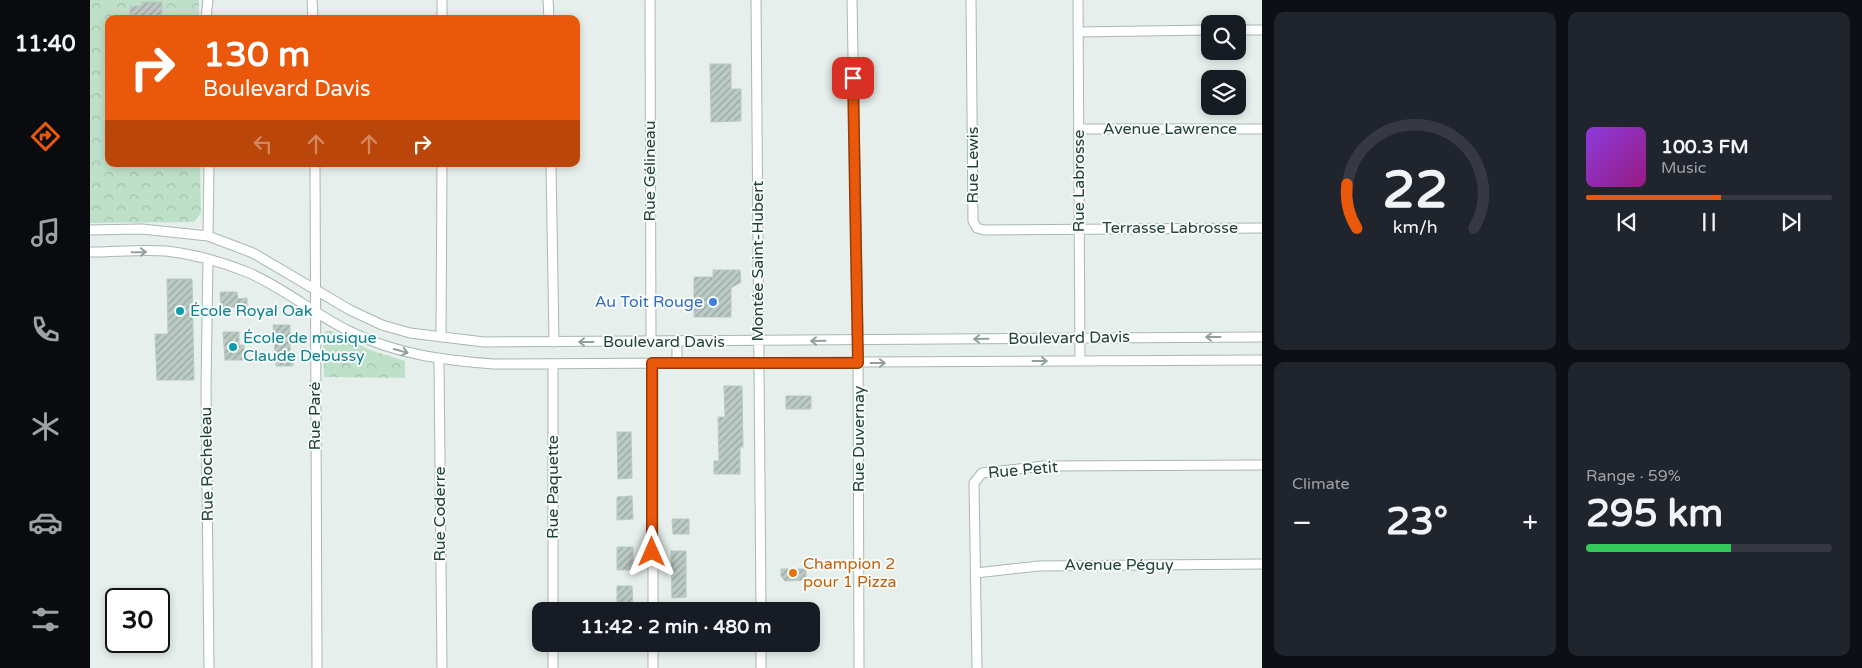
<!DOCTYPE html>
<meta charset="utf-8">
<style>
:root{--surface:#171b24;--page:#20242c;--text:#f1f3f6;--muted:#9ea1a6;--line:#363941;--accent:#ea580c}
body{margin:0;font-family:"Varela Round",sans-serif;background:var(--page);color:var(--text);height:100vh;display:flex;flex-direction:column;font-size:19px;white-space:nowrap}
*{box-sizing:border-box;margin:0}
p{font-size:16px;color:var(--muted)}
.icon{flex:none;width:28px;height:28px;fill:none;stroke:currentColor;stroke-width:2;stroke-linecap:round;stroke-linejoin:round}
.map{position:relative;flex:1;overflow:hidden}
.panel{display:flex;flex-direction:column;gap:12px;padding:12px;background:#0d0f14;width:600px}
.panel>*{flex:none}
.guide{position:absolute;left:15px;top:15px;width:475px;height:152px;border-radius:10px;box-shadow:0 2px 8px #0003;background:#ea580c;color:#fff;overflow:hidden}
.buttons{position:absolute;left:1111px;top:15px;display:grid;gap:10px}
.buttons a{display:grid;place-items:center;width:45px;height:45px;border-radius:10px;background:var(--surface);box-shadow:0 2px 8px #0003;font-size:25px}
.speed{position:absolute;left:15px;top:588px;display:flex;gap:10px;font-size:25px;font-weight:700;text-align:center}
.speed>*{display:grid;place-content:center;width:65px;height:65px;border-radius:50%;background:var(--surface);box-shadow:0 2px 8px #0003;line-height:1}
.speed .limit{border:2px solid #111;border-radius:8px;background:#fff;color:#111}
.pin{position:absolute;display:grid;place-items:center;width:42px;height:42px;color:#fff;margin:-21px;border-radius:10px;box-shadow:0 2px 8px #0006}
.me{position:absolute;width:55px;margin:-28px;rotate:0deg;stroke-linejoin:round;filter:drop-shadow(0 0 4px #0008)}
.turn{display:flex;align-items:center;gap:18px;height:105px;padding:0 15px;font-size:22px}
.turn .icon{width:65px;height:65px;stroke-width:2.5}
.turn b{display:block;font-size:35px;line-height:42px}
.lanes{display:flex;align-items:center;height:48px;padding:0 15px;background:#0003;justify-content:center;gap:25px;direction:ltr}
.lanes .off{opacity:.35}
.big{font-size:38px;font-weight:800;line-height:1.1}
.panel .card{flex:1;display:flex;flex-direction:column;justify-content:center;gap:8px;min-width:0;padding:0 18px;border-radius:10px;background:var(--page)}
.panel .dial{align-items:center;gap:0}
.dial svg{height:130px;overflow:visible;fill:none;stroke:var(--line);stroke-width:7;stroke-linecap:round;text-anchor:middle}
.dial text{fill:var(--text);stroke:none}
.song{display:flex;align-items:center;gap:15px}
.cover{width:60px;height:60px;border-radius:8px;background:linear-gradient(135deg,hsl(270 70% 55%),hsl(310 70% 35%))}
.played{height:5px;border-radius:2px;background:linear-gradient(90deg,var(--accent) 55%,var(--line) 55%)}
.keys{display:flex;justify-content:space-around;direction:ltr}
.heat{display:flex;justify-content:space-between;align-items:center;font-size:28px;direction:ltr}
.charge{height:8px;border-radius:4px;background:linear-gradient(90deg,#34c759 59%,var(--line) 0)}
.panel .tiles{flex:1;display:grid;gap:12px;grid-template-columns:repeat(2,1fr)}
.trip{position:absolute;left:442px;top:602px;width:288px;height:50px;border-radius:10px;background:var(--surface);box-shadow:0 2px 8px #0003;font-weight:800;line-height:50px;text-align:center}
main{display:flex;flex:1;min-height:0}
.dock{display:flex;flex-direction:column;width:90px;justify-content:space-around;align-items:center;background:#090b0e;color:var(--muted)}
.dock .icon{width:35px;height:35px}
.dock .selected{color:var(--accent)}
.dock b{font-size:22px;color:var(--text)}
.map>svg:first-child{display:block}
.forest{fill:url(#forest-crowns)}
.building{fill:url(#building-hatch);stroke:#b8c9c2}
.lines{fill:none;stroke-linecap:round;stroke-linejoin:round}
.minor-casing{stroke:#a8b8b2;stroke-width:11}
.minor{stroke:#fff;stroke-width:9}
.oneway{stroke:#92a09c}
.route-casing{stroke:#983908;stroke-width:12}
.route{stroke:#ea580c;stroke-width:9}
.shop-dot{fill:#3f7fe0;stroke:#f7fbf9;stroke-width:2}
.culture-dot{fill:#0f9aa8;stroke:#f7fbf9;stroke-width:2}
.food-dot{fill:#e8710a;stroke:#f7fbf9;stroke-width:2}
.labels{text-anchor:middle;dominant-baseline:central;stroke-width:4;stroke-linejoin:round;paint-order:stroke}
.street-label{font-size:16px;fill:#24423a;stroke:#f7fbf9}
.shop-label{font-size:16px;fill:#366cbe;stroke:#f7fbf9;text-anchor:end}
.culture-label{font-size:16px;fill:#0d838f;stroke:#f7fbf9;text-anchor:start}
.food-label{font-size:16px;fill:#c56008;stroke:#f7fbf9;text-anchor:start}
</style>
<main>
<nav class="dock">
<b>11:40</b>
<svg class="icon selected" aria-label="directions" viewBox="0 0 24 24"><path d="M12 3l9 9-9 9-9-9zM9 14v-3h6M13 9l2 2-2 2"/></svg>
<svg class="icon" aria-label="music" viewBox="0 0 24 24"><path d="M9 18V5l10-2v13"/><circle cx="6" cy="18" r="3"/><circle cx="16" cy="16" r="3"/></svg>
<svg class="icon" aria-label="phone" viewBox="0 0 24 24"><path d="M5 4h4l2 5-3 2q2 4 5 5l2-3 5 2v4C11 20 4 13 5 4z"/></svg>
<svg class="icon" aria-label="climate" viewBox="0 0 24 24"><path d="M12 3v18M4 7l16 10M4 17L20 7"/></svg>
<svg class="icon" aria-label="car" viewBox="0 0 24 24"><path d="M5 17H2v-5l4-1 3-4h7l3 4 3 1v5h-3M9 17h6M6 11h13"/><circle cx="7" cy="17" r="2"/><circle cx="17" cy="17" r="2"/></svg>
<svg class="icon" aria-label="filters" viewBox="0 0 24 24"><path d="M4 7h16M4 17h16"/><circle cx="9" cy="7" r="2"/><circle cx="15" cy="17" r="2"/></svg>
</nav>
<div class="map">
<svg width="1172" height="668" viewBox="0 0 1172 668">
<defs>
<pattern id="forest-crowns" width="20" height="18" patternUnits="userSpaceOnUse" patternTransform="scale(1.25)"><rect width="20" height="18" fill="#bfe0c8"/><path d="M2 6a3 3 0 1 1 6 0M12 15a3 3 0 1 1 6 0" fill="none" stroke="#a4c1ad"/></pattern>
<pattern id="building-hatch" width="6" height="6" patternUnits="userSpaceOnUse" patternTransform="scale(1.25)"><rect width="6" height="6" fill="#bbcac4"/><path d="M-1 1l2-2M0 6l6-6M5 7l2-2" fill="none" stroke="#98a6a0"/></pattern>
</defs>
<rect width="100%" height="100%" fill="#e6efeb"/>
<path class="forest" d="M0 0H109V19H19V164H110L111 213 104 222 0 223Z
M236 331H241L280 350 315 361V378L234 377 233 336Z"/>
<path class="building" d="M52 2H72V19H40V6H52Z
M620 64H641V89H651V121L621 122Z
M623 270H650L651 282 641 288V317H604V277H623Z
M77 279H102L104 380H67L65 334H78Z
M130 292H147L148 299 157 298V307H131Z
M183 325H200V354H203V366H186Z
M133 332H149V345H154V360H135Z
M634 386H652L653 447H650V474H624V461H629L628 417H635Z
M696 396H721V409H696Z
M527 432H541L542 478 528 479Z
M542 496 543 519 527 520V497Z
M582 519H599V534H583Z
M527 547H543V570H527Z
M581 551H596V597L582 598Z
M691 569H716V580L695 581 691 576Z
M527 586H542L543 608 527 609Z"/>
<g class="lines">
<g class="minor-casing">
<path id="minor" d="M222 0 223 19
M458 0 459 19
M560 0 561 342
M666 0 671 611
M762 0 768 340 769 668
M881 0 883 221 887 228 894 230 1172 228
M988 0 990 361
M116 19 118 0
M352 19V0
M1148 30H1172
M988 32 1120 30
M989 129H1172
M225 164 227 668
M461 164 464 342
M0 230 52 229 118 236 163 253 260 310 292 325 320 333 394 342 1172 337
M118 236 119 164
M0 252C25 252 52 249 76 251 103 254 132 262 157 272 193 287 224 314 259 331 305 354 352 360 403 364L1172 360
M118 259 116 387 119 668
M351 337 352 164
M587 342V363
M349 360 352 668
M563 363V611
M463 364V611
M886 573 949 566 1172 564
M463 644V668
M671 644V668
M563 668V644
M887 668 884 483 892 473 954 466 1172 465"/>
</g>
<use href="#minor" class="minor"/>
</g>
<defs><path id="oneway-shaft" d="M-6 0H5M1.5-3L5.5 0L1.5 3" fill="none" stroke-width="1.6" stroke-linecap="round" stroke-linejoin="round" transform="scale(1.25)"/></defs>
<g class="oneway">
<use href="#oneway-shaft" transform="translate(49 252) rotate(-1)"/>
<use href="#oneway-shaft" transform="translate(1123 337) rotate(180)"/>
<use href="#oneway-shaft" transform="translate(891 339) rotate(179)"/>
<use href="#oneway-shaft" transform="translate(728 341) rotate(179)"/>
<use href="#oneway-shaft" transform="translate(496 342) rotate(-180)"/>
<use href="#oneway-shaft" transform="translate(311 351) rotate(15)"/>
<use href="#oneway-shaft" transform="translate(950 361)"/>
<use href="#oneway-shaft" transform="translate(788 363)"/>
</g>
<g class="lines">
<g class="route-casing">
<path id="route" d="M562 552V363H768L763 78"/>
</g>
<use href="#route" class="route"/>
</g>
<circle class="shop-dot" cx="623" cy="302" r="5"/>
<g class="culture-dot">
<circle cx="90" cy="311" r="5"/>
<circle cx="143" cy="347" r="5"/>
</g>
<circle class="food-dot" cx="703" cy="573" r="5"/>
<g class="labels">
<g class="street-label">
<text x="1080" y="129">Avenue Lawrence</text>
<text transform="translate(883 165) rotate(-90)">Rue Lewis</text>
<text transform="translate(560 171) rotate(-90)">Rue Gélineau</text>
<text transform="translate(989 181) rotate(-90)">Rue Labrosse</text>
<text x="1080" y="228">Terrasse Labrosse</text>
<text transform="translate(668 261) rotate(-90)">Montée Saint-Hubert</text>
<text transform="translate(979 338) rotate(-1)">Boulevard Davis</text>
<text x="574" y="342">Boulevard Davis</text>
<text transform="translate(225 416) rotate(-90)">Rue Paré</text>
<text transform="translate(769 439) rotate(-90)">Rue Duvernay</text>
<text transform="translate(117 464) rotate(-91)">Rue Rocheleau</text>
<text transform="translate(933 470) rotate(-5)">Rue Petit</text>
<text transform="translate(463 487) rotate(-90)">Rue Paquette</text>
<text transform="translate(350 514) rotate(-90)">Rue Coderre</text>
<text x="1029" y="565">Avenue Péguy</text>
</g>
<g class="shop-label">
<text x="613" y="302">Au Toit Rouge</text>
</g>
<g class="culture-label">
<text x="100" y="311">École Royal Oak</text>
<text x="153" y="338">École de musique<tspan x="153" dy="18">Claude Debussy</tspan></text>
</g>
<g class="food-label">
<text x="713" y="564">Champion 2<tspan x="713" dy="18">pour 1 Pizza</tspan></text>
</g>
</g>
</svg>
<div class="buttons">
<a><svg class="icon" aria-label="search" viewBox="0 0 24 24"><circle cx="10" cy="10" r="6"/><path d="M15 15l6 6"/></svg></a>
<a><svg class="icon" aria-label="layers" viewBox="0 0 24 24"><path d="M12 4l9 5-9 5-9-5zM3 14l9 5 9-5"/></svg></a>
</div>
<div class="speed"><div class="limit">30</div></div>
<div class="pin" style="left:763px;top:78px;background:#d93025"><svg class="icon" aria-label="arrive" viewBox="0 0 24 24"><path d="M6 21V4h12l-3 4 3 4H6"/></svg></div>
<svg class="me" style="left:562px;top:552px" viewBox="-20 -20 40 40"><path d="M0-17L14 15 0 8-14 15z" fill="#ea580c" stroke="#fff" stroke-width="4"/></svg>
<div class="trip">11:42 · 2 min · 480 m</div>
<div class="guide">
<div class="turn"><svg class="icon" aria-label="right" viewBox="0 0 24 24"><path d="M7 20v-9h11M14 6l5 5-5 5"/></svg><div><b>130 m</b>Boulevard Davis</div></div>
<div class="lanes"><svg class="icon off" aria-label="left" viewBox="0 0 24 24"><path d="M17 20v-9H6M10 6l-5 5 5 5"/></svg><svg class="icon off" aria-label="ahead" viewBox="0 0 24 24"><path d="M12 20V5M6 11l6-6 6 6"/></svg><svg class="icon off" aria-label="ahead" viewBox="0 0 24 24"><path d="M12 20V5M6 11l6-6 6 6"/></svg><svg class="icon" aria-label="right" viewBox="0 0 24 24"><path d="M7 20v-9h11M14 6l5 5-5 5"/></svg></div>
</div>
</div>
<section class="panel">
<div class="tiles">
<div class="card dial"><svg viewBox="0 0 100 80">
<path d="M14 69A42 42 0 1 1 86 69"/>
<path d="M14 69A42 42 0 0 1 8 42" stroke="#ea580c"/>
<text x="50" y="56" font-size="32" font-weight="700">22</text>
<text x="50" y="72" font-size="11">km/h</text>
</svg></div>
<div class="card">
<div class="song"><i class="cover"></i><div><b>100.3 FM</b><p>Music</p></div></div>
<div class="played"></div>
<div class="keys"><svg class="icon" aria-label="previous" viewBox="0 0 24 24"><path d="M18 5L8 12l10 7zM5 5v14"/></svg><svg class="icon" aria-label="pause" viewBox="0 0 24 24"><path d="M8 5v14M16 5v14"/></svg><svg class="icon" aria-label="next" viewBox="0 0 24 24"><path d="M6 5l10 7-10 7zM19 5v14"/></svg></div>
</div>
<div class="card"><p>Climate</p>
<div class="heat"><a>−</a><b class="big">23°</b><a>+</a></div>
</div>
<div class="card"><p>Range · 59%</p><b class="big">295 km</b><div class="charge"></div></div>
</div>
</section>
</main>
